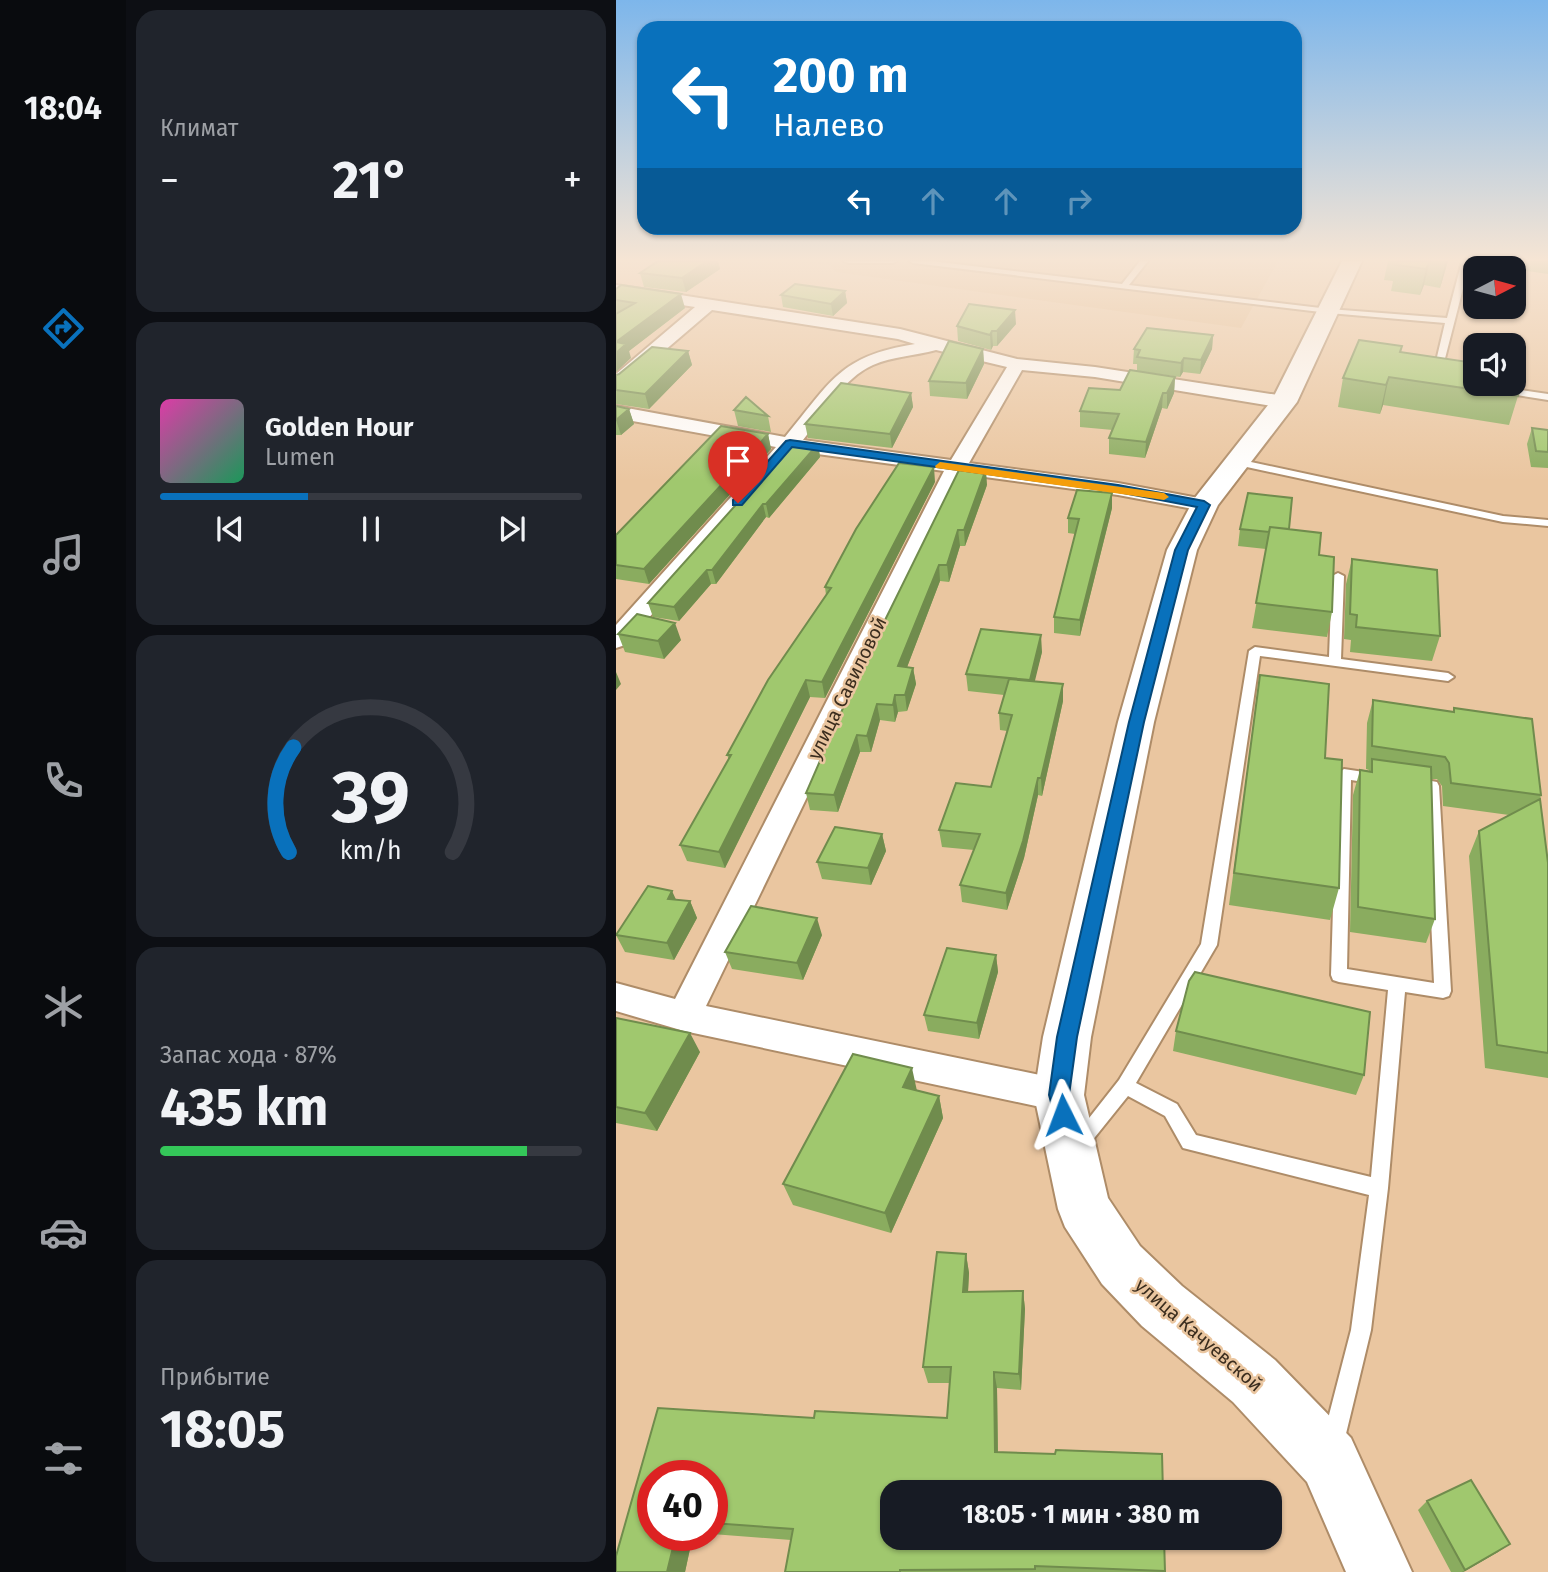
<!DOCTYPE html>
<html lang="ru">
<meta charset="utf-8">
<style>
:root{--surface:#171b24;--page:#20242c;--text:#f1f3f6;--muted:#9ea1a6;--line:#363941;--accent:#0971bc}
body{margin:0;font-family:"Fira Sans",sans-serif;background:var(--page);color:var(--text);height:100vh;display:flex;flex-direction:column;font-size:26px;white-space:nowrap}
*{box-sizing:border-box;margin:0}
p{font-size:23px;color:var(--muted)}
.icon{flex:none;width:38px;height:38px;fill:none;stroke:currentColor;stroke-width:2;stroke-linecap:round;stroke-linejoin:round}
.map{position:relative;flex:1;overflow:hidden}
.side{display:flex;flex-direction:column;gap:10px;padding:10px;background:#0d0f14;width:490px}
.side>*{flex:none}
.banner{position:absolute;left:21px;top:21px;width:665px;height:214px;border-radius:21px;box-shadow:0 2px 5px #0004;background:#0971bc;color:#fff;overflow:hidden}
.needle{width:46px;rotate:84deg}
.buttons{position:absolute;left:847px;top:256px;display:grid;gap:14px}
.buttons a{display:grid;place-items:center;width:63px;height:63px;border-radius:14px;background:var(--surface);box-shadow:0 2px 5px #0004;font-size:35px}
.speed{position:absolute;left:21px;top:1460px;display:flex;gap:14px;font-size:35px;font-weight:700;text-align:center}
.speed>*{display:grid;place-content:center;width:91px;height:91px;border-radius:50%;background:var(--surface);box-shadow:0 2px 5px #0004;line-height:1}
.speed .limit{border:10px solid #d22;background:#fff;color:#111}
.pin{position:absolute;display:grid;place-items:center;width:60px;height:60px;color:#fff;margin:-72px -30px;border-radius:50% 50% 50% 0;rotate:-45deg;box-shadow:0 0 7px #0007}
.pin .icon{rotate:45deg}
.me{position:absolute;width:77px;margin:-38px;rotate:357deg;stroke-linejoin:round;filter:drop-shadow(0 0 5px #0008)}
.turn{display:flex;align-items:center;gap:24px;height:147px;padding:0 21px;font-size:32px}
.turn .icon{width:91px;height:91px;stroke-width:2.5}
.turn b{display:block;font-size:49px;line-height:60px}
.lanes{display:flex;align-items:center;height:66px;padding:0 21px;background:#0003;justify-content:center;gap:35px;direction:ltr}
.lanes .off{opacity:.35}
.big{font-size:52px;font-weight:700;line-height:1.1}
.side .card{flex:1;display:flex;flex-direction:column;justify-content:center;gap:10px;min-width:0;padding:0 24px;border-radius:21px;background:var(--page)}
.side .dial{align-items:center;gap:0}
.dial svg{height:182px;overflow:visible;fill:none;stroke:var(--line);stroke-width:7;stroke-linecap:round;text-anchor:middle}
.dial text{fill:var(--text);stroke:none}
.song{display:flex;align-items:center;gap:21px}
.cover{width:84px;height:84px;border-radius:10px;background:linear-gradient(135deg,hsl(320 70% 55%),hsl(150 70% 35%))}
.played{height:7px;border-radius:4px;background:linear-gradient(90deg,var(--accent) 35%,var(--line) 35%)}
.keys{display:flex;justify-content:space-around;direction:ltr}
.heat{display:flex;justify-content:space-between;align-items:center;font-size:38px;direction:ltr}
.charge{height:10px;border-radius:5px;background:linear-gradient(90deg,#34c759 87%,var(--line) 0)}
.trip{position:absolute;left:264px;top:1480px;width:402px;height:70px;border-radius:21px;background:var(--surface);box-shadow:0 2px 5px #0004;font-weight:700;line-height:70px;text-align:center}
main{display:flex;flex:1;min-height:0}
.menu{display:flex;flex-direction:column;width:126px;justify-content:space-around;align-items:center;background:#090b0e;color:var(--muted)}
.menu .icon{width:49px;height:49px}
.menu .on{color:var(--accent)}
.menu b{font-size:32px;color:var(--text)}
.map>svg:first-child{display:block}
.built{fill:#e3bb8e}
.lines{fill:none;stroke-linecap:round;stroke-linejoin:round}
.lane-casing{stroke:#ae8c68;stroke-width:4}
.street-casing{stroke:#ae8c68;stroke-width:4}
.secondary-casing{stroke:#ae8c68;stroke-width:4}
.lane{fill:#fff;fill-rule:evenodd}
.street{fill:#fff;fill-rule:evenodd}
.secondary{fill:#fff;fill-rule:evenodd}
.wall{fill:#8aac5f}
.shaded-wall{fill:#708c4d}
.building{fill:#a0c86e;stroke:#708c4d;stroke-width:2}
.route{fill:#0971bc;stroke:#06497a;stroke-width:2}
.slow{fill:#f59e0b}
.labels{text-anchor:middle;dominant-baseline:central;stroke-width:5;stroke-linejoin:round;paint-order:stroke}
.street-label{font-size:19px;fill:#3b2d1e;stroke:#eac6a0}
</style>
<main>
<nav class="menu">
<b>18:04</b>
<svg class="icon on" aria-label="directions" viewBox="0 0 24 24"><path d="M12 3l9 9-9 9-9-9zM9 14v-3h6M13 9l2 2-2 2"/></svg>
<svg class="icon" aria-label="music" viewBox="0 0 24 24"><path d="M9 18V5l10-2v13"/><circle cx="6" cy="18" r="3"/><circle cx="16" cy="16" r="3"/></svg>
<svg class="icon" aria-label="phone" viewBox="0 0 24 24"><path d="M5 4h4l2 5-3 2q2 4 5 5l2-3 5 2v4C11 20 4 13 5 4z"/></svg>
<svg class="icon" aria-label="climate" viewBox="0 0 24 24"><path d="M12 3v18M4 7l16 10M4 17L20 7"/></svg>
<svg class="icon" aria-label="car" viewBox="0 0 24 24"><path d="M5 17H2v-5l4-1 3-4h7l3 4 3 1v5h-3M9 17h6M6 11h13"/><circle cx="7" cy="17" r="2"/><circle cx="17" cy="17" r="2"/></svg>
<svg class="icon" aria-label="filters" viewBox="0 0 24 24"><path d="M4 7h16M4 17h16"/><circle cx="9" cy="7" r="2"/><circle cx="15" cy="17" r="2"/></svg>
</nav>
<section class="side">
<div class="card"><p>Климат</p>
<div class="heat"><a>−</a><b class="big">21°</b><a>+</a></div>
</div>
<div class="card">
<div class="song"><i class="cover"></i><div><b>Golden Hour</b><p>Lumen</p></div></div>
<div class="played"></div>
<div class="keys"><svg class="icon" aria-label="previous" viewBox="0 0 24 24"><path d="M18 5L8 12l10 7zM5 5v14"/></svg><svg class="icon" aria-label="pause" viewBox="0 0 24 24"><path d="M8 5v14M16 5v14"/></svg><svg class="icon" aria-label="next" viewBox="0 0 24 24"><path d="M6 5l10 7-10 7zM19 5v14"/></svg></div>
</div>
<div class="card dial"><svg viewBox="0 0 100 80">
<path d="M14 69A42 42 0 1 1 86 69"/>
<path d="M14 69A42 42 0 0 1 16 23" stroke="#0971bc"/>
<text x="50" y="56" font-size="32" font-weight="700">39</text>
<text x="50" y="72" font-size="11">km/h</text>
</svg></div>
<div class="card"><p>Запас хода · 87%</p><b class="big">435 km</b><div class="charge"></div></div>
<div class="card"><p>Прибытие</p><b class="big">18:05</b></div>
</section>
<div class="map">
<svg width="932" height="1572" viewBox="0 0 932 1572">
<rect width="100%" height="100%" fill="#eac6a0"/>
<path class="built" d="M171 261H662L625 328 220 272 214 265Z"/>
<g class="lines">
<g class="lane-casing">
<path id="lane" d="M228 261H281L277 263H232Z
M293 261H315L506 284 524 261H532L513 285 713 309 831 318 846 261H854L825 374 821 377 817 374 829 323 713 313 297 263Z
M885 387 932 394V400L882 392 880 390Z
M621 459 887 516 932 520V526L887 522 617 464V460Z
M722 573 728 576 725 659 832 673 838 677 832 681 644 656 601 945 520 1083 561 1104 580 1135 755 1177 772 990 723 982 717 980 715 975 721 774 728 769 761 774 768 779 761 784 735 780 731 969 818 983 809 790 794 787 792 783 799 778 821 782 823 786 835 991 833 996 827 998 789 992 772 1188 755 1330 728 1442 725 1450 717 1453 709 1450 706 1442 735 1330 753 1195 567 1148 549 1116 512 1096 471 1147 464 1150 457 1147 455 1141 503 1080 585 944 633 651 639 647 713 657 716 576Z"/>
</g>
<g class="street-casing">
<path id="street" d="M0 285 284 329 401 359 479 367 668 396 677 402 668 408 479 377 406 370 353 463 502 483 588 499 595 501 599 505 595 509 588 511 502 495 347 474 90 1006 443 1079 456 1083 461 1095 456 1107 443 1111 68 1031 0 1011V983L59 999 328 471 179 451 9 645 0 648V625L160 447 0 418V406L169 437C215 382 223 356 299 344L282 339 96 310 6 387 0 388V374L79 307 0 295ZM320 350 391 367 335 460 187 440C207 415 227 378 257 365 277 356 299 356 320 350Z"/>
</g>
<g class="secondary-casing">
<path id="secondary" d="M726 261H746L681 402 602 505 581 550 538 722 475 1037 468 1095 492 1198 524 1246 566 1286 659 1360 735 1438 796 1572H730L691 1482 617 1402 526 1326 486 1284 449 1227 442 1209 418 1095 427 1037 502 722 551 550 578 499 656 400Z"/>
</g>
<use href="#lane" class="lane"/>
<use href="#street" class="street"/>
<use href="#secondary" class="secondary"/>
</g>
<path class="wall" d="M42 261H102L104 269 70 292 28 287 24 273Z
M772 261H832L824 288 808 285 804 295 775 291 777 281 768 280Z
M907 261H932V274L905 270Z
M0 289 69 308 13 351 15 358 1 314 0 313Z
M229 291 231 303 217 316 167 307 165 295Z
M400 324 381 346H377L375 350 342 341 341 326Z
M597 335 596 349 584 374 567 372 564 377 521 371V364H517L518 349Z
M786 346 785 352 902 396 893 425 767 405 764 414 722 407 727 378Z
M367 349 368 364 351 399 314 396 313 381Z
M72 351 76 365 33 409 0 404V375Z
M559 377 558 393 551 409 546 408 529 458 493 454V438L497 430 464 427V411L504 390Z
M295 393 297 407 276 448 192 438 189 424Z
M0 406 13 409 18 424 5 435H0Z
M118 410 152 416 155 432 122 426Z
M916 428 932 430V468L915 467 911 444Z
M152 434 155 449 33 584 0 579V535Z
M202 444 204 457 153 518 150 517 100 584H95L63 621 37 617 32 603Z
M319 482 209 698 194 697 109 868 71 861 64 845 113 760 111 755 210 595 209 587Z
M371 485 349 546H344L333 582 324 581 291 667 297 668 300 684 291 711 282 712 279 722 264 720 255 752H244L222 812 194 810 190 793 237 685Z
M496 508 464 636 438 633V617L459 534 452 533V518Z
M624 529H673L703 555 716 612 711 637 636 628 650 549 622 546Z
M736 559 824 636 816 661 734 652 735 640 728 639 730 584Z
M2 634 65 640 48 659 9 652Z
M426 652 418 681 447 701 426 796 422 795 408 858 391 910 346 902 344 885 358 850 326 847 323 830 375 787 391 731 384 730 383 713 388 695 352 691 350 674Z
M644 675 723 888 714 920 613 905Z
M757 700 837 712 838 708 925 795 924 799 932 863V1078L869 1068 853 856 863 831 893 815 827 806 826 786 821 779H815L819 919 810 943 734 932 737 795 744 770 753 771V770L750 769 751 723Z
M266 834 270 851 255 885 206 879 201 862Z
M60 900 74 901 81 918 58 960 9 952 0 935Z
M206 935 187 980 116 969 109 952Z
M380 955 382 972 363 1039 312 1031 308 1015Z
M0 1018 84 1052 41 1131 0 1123Z
M560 1031 748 1075 740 1095 557 1051Z
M301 1090 323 1096 327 1118 275 1233 177 1205 167 1184Z
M321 1252 350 1254 353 1273 352 1292 407 1291 409 1309 405 1390 381 1388 382 1452 439 1454 440 1450 546 1454 547 1493H276V1538H548L549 1572H169L175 1540 96 1534V1475H37V1535H77L69 1572H0V1556L42 1408 198 1418 199 1411 331 1418 334 1383H312L307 1367Z
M811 1501 882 1552 847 1572H835L802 1510Z"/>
<path class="shaded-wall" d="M91 261H102L104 269 70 292 66 278Z
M814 261 808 285 804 295 810 269Z
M830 261H832L824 288 829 262Z
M229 291 231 303 217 316 215 304Z
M65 294 69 308 13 351 15 358 0 372V342Z
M399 310 400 324 381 346V331Z
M376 331 377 346 375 350 374 335Z
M597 335 596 349 584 374 585 360Z
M367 349 368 364 351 399 350 383Z
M72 351 76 365 33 409 29 394Z
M568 358 567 372 564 377 565 363Z
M559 377 558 393 551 409V393Z
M773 377 767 405 764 414 770 385Z
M295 393 297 407 276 448 274 434Z
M547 393 546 408 529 458 530 442Z
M13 409 18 424 5 435 0 420Z
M152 434 155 449 33 584 28 569Z
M202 444 204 457 153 518 150 504Z
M318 467 319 482 209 698 206 682Z
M370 469 371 485 349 546 348 530Z
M496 493V508L464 636V620Z
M147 504 150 517 100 584 96 570Z
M342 530 344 546 333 582 331 565Z
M323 565 324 581 285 683 282 666Z
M91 570 95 584 63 621 58 607Z
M59 623 65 640 48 659 42 641Z
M425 635 426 652 415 697 414 680Z
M297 668 300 684 291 711 289 695Z
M0 672 5 684 0 690Z
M190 680 194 697 109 868 103 852Z
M447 684V701L426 796 425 778Z
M279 695 282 712 279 722 277 705Z
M261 704 264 720 255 752 251 736Z
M241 735 244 752 222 812 218 795Z
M422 778V795L408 858 391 910 390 893Z
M266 834 270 851 255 885 252 868Z
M56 891 64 908 52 899Z
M74 901 81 918 58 960 51 943Z
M201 918 206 935 187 980 181 963Z
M380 955 382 972 363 1039 361 1023Z
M74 1033 84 1052 41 1131 29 1113Z
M296 1068 301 1091 287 1087Z
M323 1096 327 1118 275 1233 269 1213Z
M350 1254 353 1273 351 1310 347 1292Z
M407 1291 409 1309 405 1390 403 1374Z
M378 1372 381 1388 382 1466 379 1452Z
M60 1535H77L69 1572H51Z
M894 1544 882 1552 847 1572H846Z"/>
<path class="building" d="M42 261H91L66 278 24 273Z
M782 261H814L810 269 780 265Z
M179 284 229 291 215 304 165 295Z
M5 285 65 294 0 342 10 344 0 353V314L19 303 0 300V289Z
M353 304 399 310 381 331H376L374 335 341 326Z
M531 328 597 335 585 360 568 358 565 363 521 357 524 350 518 349Z
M743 340 786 346 784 352 859 363V383H898V369L906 370 902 396 773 377 770 385 727 378Z
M333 341 367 349 350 383 313 381Z
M36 347 72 351 29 394 0 390V375L3 374Z
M514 370 559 377 551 393H547L530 442 493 438 503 414 464 411 473 388 504 390Z
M225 383 295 393 274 434 189 424Z
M130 397 152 416 118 410Z
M0 406 13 409 0 420Z
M105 426 152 434 28 569 0 565V535Z
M916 428 932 430V452L920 451Z
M177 441 202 444 150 504H147L96 570H91L58 607 32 603Z
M283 463 318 467 206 682 190 680 103 852 64 845 115 755H111L152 680 215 588 209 587 240 529Z
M344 468 370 469 348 530H342L331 565H323L282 666 297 668 289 695H279L277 705 261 704 251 736 241 735 218 795 190 793 237 685Z
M461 490 496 493 464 620 438 617 463 519 452 518Z
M632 493 676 498 673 529 654 527 653 532 624 529Z
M654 527 705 533 703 555 718 557 716 612 640 603Z
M736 559 821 570 824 636 740 627 741 615 734 614Z
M21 614 59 623 42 641 2 634Z
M365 629 425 635 414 680 350 674Z
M644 675 713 684 709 758 726 760 723 888 618 873Z
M393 679 447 684 425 778H422L407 841 390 893 344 885 364 834 323 830 340 783 375 787 396 715 383 713Z
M757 700 838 712V708L916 719 925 795 835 783 833 763 829 757 756 746Z
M756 759 815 767 819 919 742 907 744 770 756 772Z
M924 799 932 863V1053L881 1045 863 831Z
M219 827 266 834 252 868 201 862Z
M32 886 56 891 52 899 74 901 51 943 0 935Z
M135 906 201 918 181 963 109 952Z
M331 948 380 955 361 1023 308 1015Z
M579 972 754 1012 748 1075 560 1031 573 981Z
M0 1018 74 1033 29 1113 0 1107Z
M237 1054 296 1068 287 1087 323 1096 269 1213 167 1184Z
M321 1252 350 1254 347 1292 407 1291 403 1374 378 1372 379 1452 439 1454 440 1450 546 1454 547 1493H276V1538H548L549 1571 419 1566V1569L284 1570V1572H169L177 1529 96 1523V1475H37V1535H60L51 1572H0V1556L42 1408 198 1418 199 1411 331 1418 335 1367H307Z
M855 1480 894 1544 849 1570 811 1501Z"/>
<linearGradient id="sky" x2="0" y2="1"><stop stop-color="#7db6eb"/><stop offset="0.54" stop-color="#f6e5d4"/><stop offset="1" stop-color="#f6e5d4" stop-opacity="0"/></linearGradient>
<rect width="932" height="481" fill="url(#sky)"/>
<path class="route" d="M174 440 502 485 588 501 594 505 572 550 528 722 461 1037 453 1095 457 1115 454 1121 447 1124 440 1121 433 1095 441 1037 513 722 559 550 581 507 502 492 176 447 126 505H117V500L170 441Z"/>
<path class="slow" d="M324 462 548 493 553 497 548 500 320 468 319 466Z"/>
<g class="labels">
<g class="street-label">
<text transform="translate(231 688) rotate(-64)">улица Савиловой</text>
<text transform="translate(583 1335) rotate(41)">улица Качуевской</text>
</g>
</g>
</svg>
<div class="buttons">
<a><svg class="needle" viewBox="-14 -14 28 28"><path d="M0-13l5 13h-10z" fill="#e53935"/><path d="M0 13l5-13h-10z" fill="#9ea1a6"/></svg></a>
<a><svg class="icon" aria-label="sound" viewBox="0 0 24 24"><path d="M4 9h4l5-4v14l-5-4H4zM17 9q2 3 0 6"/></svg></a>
</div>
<div class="speed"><div class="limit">40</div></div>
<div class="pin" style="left:122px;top:503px;background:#d93025"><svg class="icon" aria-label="arrive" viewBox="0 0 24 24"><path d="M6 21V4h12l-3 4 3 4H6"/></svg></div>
<svg class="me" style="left:447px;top:1115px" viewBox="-20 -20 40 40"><path d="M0-17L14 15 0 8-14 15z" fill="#0971bc" stroke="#fff" stroke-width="4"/></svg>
<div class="trip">18:05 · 1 мин · 380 m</div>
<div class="banner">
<div class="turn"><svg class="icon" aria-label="left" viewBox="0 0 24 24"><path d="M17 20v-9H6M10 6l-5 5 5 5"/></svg><div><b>200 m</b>Налево</div></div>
<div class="lanes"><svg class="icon" aria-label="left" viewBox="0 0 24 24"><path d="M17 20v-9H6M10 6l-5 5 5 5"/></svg><svg class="icon off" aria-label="ahead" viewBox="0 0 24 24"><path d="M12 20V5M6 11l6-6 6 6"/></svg><svg class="icon off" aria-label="ahead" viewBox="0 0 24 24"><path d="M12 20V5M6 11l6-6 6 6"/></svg><svg class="icon off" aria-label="right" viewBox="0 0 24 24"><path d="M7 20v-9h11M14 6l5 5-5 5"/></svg></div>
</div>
</div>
</main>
